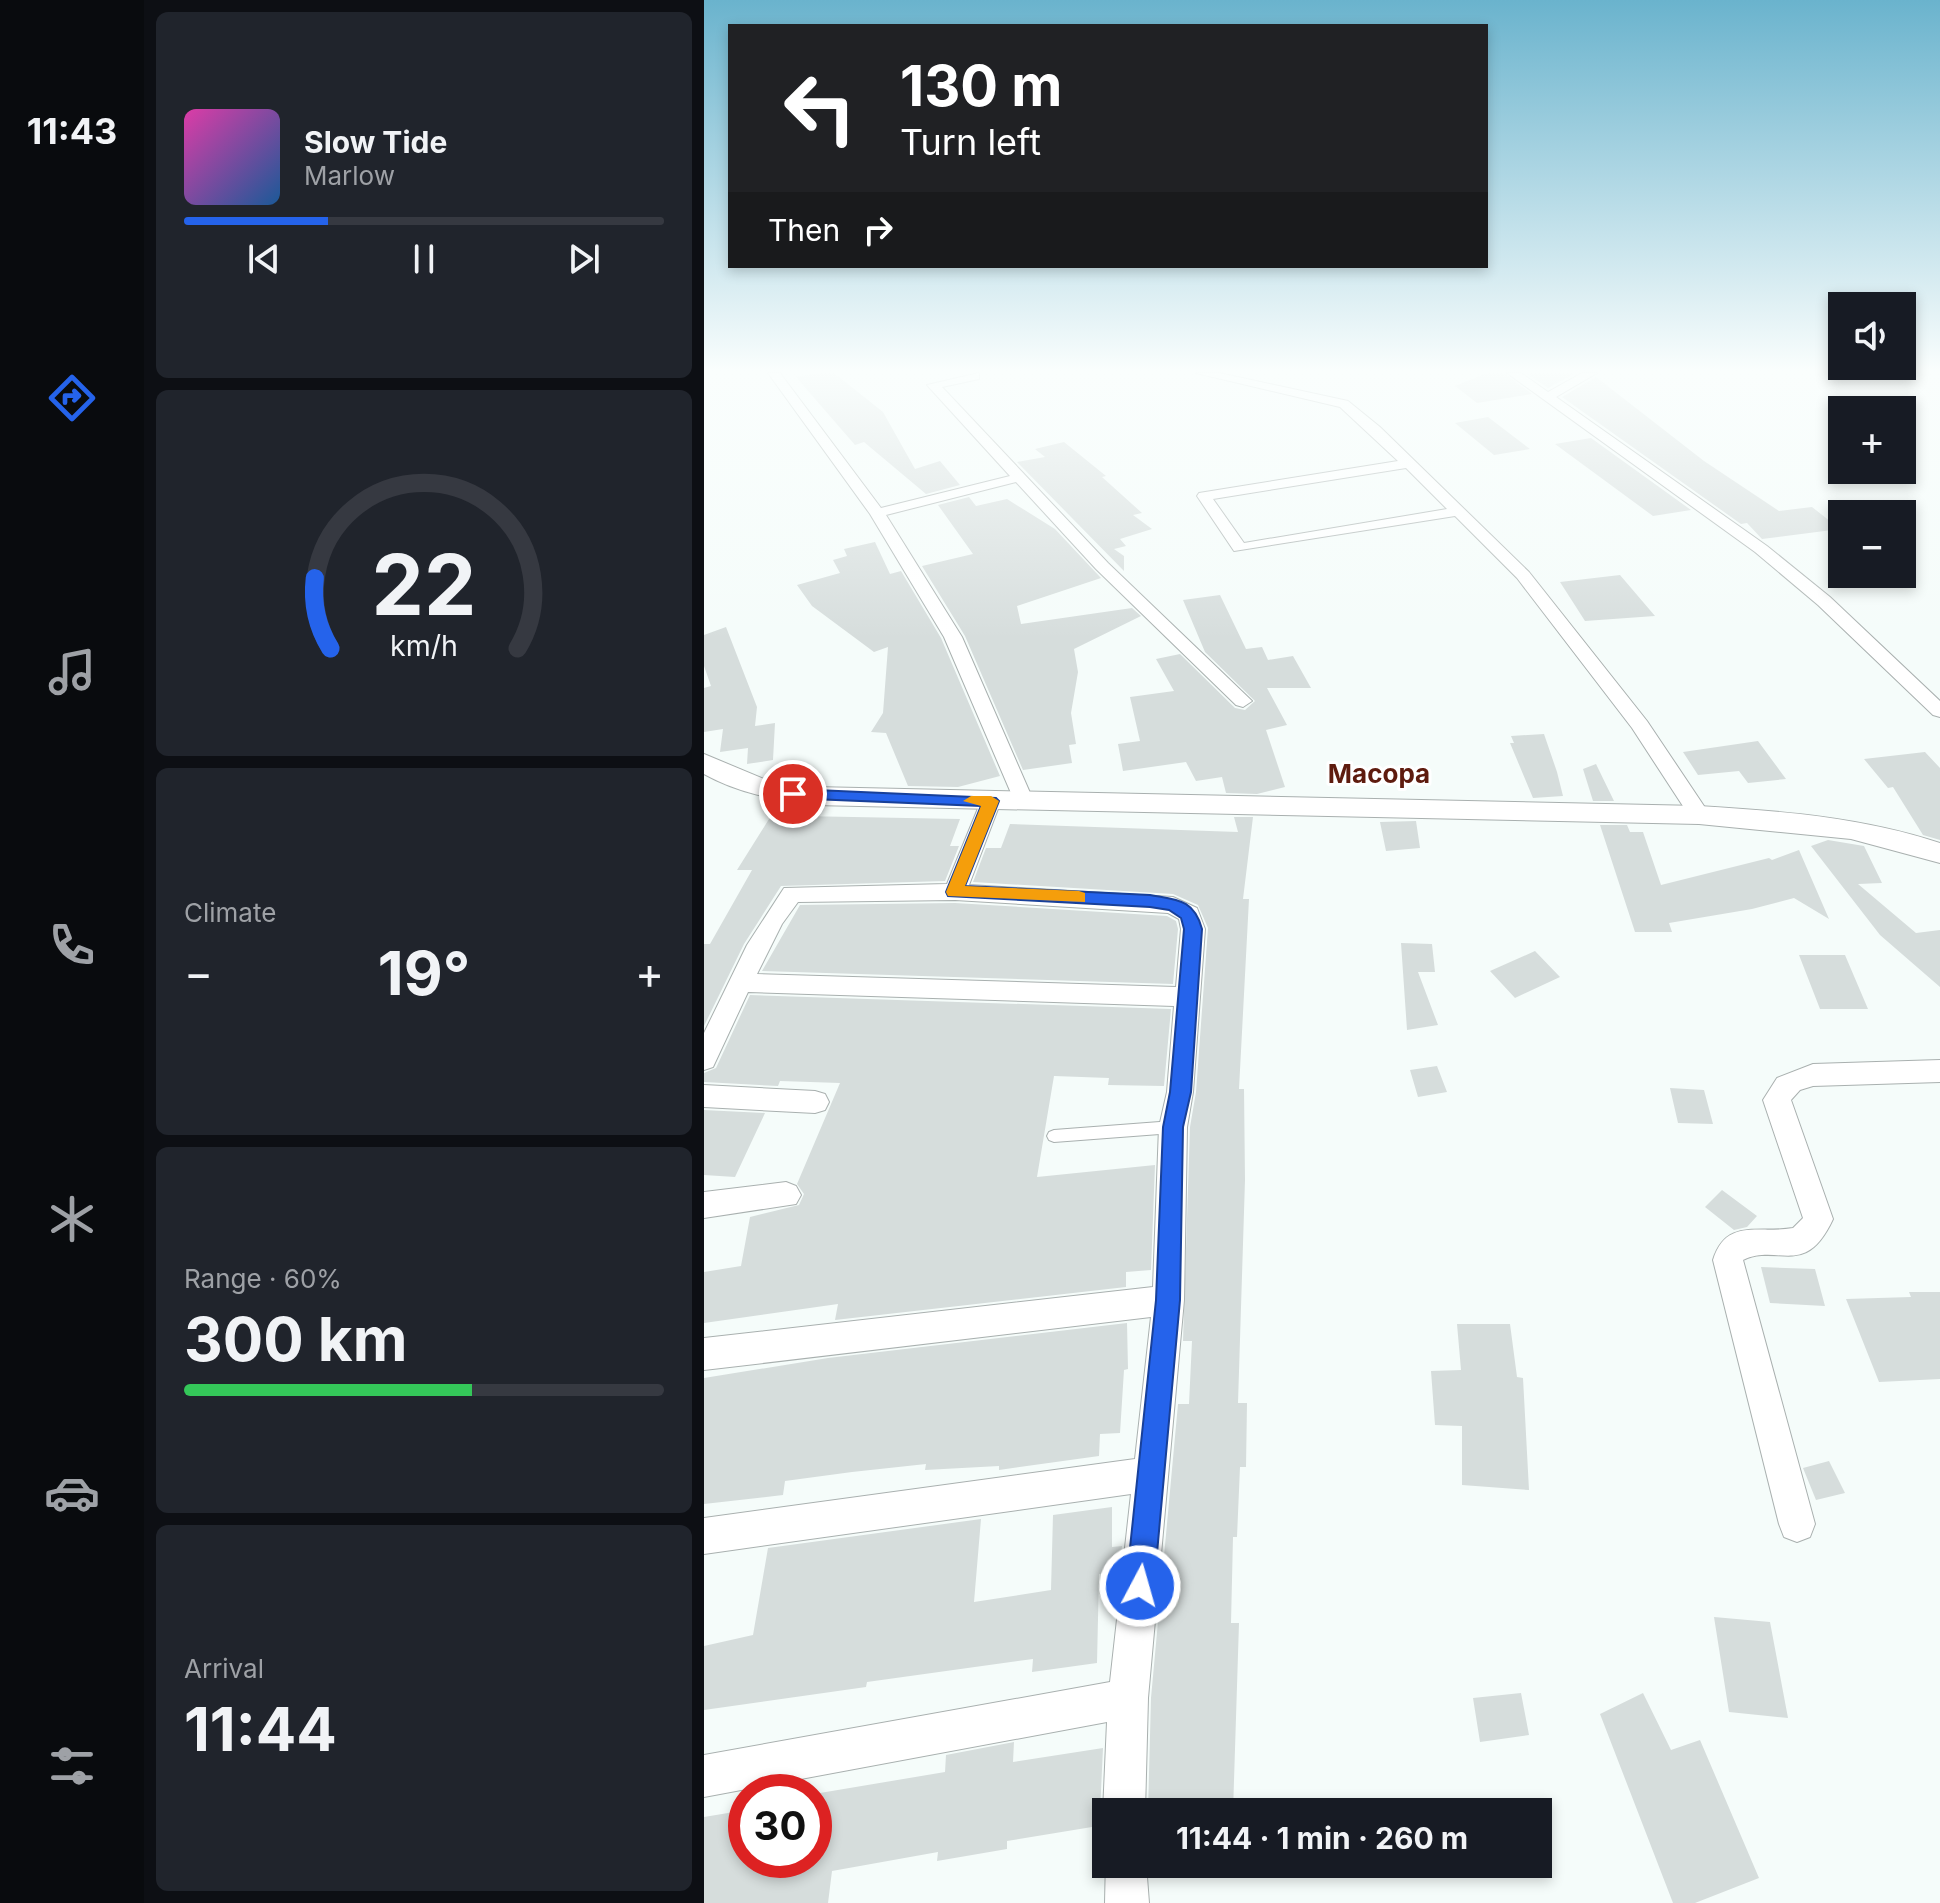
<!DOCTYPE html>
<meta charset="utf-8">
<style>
:root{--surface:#171b24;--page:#20242c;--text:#f1f3f6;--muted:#9ea1a6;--line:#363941;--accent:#2563eb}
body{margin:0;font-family:Inter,sans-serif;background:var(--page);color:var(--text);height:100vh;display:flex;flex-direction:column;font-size:30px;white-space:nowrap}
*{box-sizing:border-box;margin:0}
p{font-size:26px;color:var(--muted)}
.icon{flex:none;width:44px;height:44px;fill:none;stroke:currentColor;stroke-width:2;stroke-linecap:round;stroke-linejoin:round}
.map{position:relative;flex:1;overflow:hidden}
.panel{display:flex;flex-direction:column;gap:12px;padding:12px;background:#0d0f14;width:560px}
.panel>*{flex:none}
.guide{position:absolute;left:24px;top:24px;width:760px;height:244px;border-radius:0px;box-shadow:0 4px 12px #0003;background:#202124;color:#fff;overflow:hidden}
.tools{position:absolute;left:1124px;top:292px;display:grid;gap:16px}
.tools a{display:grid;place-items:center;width:88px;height:88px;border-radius:0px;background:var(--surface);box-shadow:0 4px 12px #0003;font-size:40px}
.speed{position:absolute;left:24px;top:1774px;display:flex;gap:16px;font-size:40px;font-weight:700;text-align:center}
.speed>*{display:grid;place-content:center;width:104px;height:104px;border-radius:50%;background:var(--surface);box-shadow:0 4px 12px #0003;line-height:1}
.speed .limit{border:12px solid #d22;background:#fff;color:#111}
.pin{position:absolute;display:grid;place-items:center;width:68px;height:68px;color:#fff;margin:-34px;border:4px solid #fff;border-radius:50%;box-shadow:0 2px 8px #0007}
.me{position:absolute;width:88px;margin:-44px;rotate:6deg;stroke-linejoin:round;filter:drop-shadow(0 0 6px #0008)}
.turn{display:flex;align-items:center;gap:28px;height:168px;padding:0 40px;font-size:36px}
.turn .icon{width:104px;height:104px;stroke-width:2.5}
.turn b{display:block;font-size:56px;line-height:68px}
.then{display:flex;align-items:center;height:76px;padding:0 40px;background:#0003;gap:16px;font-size:30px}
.big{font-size:60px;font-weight:700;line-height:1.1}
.panel .tile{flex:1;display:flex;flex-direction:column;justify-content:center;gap:12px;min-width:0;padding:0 28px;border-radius:12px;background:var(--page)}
.panel .dial{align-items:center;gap:0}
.dial svg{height:208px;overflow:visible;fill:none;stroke:var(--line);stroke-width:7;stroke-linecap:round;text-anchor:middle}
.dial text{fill:var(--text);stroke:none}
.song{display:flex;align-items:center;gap:24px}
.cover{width:96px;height:96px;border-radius:12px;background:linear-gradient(135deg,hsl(320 70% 55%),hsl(210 70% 35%))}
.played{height:8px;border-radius:4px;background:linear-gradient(90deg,var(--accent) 30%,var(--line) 30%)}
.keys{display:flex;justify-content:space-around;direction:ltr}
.heat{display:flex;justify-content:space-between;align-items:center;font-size:44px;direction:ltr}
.charge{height:12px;border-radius:6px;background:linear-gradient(90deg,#34c759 60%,var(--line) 0)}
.trip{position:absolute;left:388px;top:1798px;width:460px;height:80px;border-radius:0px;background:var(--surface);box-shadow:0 4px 12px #0003;font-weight:700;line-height:80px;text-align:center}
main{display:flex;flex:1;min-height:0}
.menu{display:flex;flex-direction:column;width:144px;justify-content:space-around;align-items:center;background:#090b0e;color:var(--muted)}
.menu .icon{width:56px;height:56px}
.menu .on{color:var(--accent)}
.menu b{font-size:36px;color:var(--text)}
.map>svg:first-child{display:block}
.building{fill:#d6dddc}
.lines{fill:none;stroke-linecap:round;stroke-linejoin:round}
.service-casing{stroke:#a9b0af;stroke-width:2}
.minor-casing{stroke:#a9b0af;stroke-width:2}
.tertiary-casing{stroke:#a9b0af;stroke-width:2}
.service{fill:#fff;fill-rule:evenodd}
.minor{fill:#fff;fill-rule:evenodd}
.tertiary{fill:#fff;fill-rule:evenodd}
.route{fill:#2563eb;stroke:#184099;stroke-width:2}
.slow{fill:#f59e0b}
.labels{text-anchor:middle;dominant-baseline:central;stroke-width:6;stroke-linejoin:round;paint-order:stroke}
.neighbourhood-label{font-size:26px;font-weight:bold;fill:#5e1b0e;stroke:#fff}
</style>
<main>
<nav class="menu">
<b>11:43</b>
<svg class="icon on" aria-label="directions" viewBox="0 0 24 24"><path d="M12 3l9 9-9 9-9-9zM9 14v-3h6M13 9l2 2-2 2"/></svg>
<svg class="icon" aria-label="music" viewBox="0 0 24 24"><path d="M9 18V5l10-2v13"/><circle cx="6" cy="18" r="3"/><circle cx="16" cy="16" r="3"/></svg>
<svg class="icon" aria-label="phone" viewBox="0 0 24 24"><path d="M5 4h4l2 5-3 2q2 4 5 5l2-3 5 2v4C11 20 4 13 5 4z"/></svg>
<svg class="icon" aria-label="climate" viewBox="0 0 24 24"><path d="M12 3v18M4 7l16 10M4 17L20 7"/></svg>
<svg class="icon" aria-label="car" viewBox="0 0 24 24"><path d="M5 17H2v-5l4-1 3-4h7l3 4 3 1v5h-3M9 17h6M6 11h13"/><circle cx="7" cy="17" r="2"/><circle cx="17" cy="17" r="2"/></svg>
<svg class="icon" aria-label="filters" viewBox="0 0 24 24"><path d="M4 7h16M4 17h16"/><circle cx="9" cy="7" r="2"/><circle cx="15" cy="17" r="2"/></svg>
</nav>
<section class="panel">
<div class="tile">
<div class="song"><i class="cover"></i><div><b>Slow Tide</b><p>Marlow</p></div></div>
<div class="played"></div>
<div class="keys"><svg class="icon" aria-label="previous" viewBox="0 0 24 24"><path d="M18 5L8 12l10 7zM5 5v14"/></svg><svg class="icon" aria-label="pause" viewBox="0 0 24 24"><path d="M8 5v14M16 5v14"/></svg><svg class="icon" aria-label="next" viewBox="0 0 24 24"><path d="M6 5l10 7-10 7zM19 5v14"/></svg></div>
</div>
<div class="tile dial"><svg viewBox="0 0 100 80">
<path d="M14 69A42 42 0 1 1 86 69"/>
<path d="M14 69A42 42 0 0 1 8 42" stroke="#2563eb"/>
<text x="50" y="56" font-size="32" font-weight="700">22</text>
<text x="50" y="72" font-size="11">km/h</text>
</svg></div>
<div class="tile"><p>Climate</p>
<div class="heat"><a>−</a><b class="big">19°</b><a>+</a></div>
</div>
<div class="tile"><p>Range · 60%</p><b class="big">300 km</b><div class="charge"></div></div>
<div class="tile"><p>Arrival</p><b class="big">11:44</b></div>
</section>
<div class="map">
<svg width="1236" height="1903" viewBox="0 0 1236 1903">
<rect width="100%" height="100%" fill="#f5fcfa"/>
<path class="building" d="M114 373H130L179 412 211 469 236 461 256 485 222 494 160 442 151 445 92 377Z
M783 373H800L828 394 773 403 751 386Z
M822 373H872L844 388Z
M892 377 1000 461 1075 511 1108 507 1136 529 1058 539 1043 523 1037 524 858 397Z
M784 417 826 449 790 455 751 423Z
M887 438 987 510 949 516 851 444Z
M360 442 402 476 398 477 438 513 429 515 448 529 416 539 422 546 410 549 420 556V571L313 462 341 457 331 449Z
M265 497 272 506 303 499 351 529 397 578 313 606 317 624 428 608 437 616 370 649 374 672 367 713 372 744 365 745 368 763 319 770 261 636 218 566 269 554 234 505Z
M171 542 186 574 197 571 237 638 296 776 254 787 204 786 182 733 167 732 179 713 184 647 170 652 108 606 93 585 136 573 129 560 143 556 140 549Z
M916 575 951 616 881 621 856 582Z
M516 595 542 649 558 647 564 660 589 656 607 688H563L583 725 562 730 581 787 553 794 522 793 518 777 492 781 482 762 419 771 414 744 436 741 426 697 470 691 452 659 476 654 531 708 541 710 551 701 501 652 479 600Z
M22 627 53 707 51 726 71 723 69 760 43 764 44 748 16 752 19 729 0 732V688L7 686 0 666V635Z
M840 734 853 772 859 796 829 798 806 743H810L807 736Z
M1054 741 1082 779 1044 783 1035 771 994 775 979 752Z
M1221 752 1236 768V840L1219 835 1189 787 1184 788 1160 759Z
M892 764 910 801H889L879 769Z
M70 811 98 812 96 816 256 819 246 846H255L241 881 77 886 40 944 0 1026V944H6L48 870H33Z
M530 817H549L539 899H545L535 1089H540L541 1180 534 1403H543L542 1467H536L533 1537H529L527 1623H535L529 1812H444L447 1698 474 1404H485L488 1341H479L486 1127 492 1092 504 928 494 905 469 894 269 882 282 848H297L306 824 534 832Z
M712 821 716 848 682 851 676 822Z
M896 825H923L926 832H939L957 885 1065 858 1068 860 1095 850 1125 919 1090 898 1048 909 965 923 968 932H931Z
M1124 840 1160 846 1178 883 1154 884 1212 933 1236 930V987L1176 935 1107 846Z
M251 903 463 916 472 921 474 929 469 984 58 971 96 905Z
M697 943 728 944 731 972H714L734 1025 703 1030Z
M831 951 856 977 811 998 786 971Z
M1095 955H1141L1164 1009H1116Z
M46 995 467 1009 460 1086 404 1085 405 1078 350 1076 333 1177 451 1165 447 1270 422 1272V1287L131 1320 134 1304 0 1323V1272L37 1266 46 1217 95 1205 100 1194 93 1184 136 1083 76 1081 74 1086 0 1082V1073L12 1068Z
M733 1066 743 1092 714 1097 706 1070Z
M966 1088 1000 1090 1009 1124 974 1123Z
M0 1110 61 1113 31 1177 0 1175Z
M1018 1190 1053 1216 1043 1227 1030 1230 1001 1207Z
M1057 1267 1111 1269 1121 1306 1066 1303Z
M1205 1292H1236V1379L1175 1382 1142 1299 1207 1297Z
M423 1323 424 1369 420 1370 416 1433 396 1434 395 1456 295 1470V1466L221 1470 222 1464 148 1472 81 1481 79 1495 0 1504V1378L124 1358Z
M753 1324H806L813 1377 819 1378 825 1490 758 1485V1426L731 1425 727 1371 757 1370Z
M1125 1461 1141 1493 1112 1500 1099 1468Z
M408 1507V1547L418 1546 415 1572 395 1574 393 1663 328 1672 329 1659 163 1682 162 1687 0 1710V1646L49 1635 64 1548 277 1519 270 1602 347 1590 349 1515Z
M1010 1617 1066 1622 1084 1718 1025 1712Z
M817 1693 825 1735 776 1742 769 1698Z
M939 1693 967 1750 996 1740 1055 1878 991 1903H969L896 1714Z
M310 1742 309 1762 399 1748 396 1812H388V1827L303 1841V1849L233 1861 234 1852 128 1871 124 1903H0V1817L42 1810V1860H110V1794L241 1772 242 1755Z"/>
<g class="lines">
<g class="service-casing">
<path id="service" d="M469 1121 474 1123 476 1127 474 1131 469 1133 350 1142 345 1140 343 1136 345 1132 350 1130Z"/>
</g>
<g class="minor-casing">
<path id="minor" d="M64 373H76L177 508 306 476 223 385 275 373V379L238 387 404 563 548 701 539 707 532 705 392 569 312 482 182 515 258 637 330 802 320 809 313 807 240 637 166 514Z
M492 373H515L644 401 676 427 825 572 943 721 1006 815 1002 820H988L928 728 813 578 751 516 530 551 493 496 495 493 694 461 636 407ZM702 468 743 509 540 543 509 499Z
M803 373H817L844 392 878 373H893L852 397 1063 546 1126 597 1236 701V717L1229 715 1114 605 1051 552Z
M287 794 297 801 265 885 469 897 493 908 501 929 489 1092 483 1127 480 1300 444 1698 441 1812H402V1819L399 1812 403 1722 0 1797V1755L406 1682 427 1494 0 1554V1518L431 1459 447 1317 0 1370V1338L449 1287 455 1127 463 1092 470 1006 44 992 9 1067 0 1070V1033L43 945 80 888 243 884 277 801ZM251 900 464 913 475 919 477 929 472 987 53 974 78 924 94 902Z
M1236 1060V1082L1109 1086 1096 1090 1087 1100 1129 1219C1101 1279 1075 1243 1039 1260L1111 1524 1106 1537 1093 1542 1080 1537 1075 1524 1009 1260C1022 1218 1054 1234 1089 1228L1099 1218 1059 1100 1073 1078 1109 1064Z
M0 1085 111 1091 121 1094 125 1102 121 1110 111 1113 0 1107Z
M82 1182 92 1186 97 1195 92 1204 0 1218V1192Z
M402 1858V1864H442L445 1903H401Z"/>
</g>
<g class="tertiary-casing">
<path id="tertiary" d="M0 754 60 779 110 787 995 806C1077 811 1157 817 1236 843V863L1147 839 995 824 110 805C72 800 34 793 0 774Z"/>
</g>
<use href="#service" class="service"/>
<use href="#minor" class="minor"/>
<use href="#tertiary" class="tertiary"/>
</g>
<linearGradient id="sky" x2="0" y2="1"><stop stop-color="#6ab3cd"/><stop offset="0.58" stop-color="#fafefd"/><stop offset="1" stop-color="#fafefd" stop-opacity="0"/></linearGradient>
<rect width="1236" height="639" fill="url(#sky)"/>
<path class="route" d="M89 789 292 798 295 801 261 886 446 895C473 900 490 899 498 929L487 1092 479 1127 476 1300 450 1586 446 1596 436 1600 426 1596 422 1586 452 1300 459 1127 466 1092 480 929 477 918 465 910 446 907 244 896 242 892 277 806 84 798V790Z"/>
<path class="slow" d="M287 796 295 801 261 886 375 891 381 893V902L244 896 242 892 277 806 259 801 267 796Z"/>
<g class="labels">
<g class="neighbourhood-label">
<text x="675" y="773">Macopa</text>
</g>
</g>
</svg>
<div class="tools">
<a><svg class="icon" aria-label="sound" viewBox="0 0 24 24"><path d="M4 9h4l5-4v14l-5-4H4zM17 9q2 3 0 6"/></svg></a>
<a>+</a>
<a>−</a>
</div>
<div class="speed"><div class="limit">30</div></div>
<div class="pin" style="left:89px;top:794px;background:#d93025"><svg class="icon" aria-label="arrive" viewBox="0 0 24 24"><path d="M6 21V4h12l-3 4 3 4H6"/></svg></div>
<svg class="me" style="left:436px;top:1586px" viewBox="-20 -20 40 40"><circle r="17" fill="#2563eb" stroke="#fff" stroke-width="3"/><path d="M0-11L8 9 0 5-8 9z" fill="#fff"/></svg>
<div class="trip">11:44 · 1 min · 260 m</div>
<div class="guide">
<div class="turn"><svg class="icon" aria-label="left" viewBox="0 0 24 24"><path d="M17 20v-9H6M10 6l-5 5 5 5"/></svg><div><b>130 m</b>Turn left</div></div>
<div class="then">Then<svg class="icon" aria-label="right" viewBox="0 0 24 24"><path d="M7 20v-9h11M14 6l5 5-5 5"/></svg></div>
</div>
</div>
</main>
